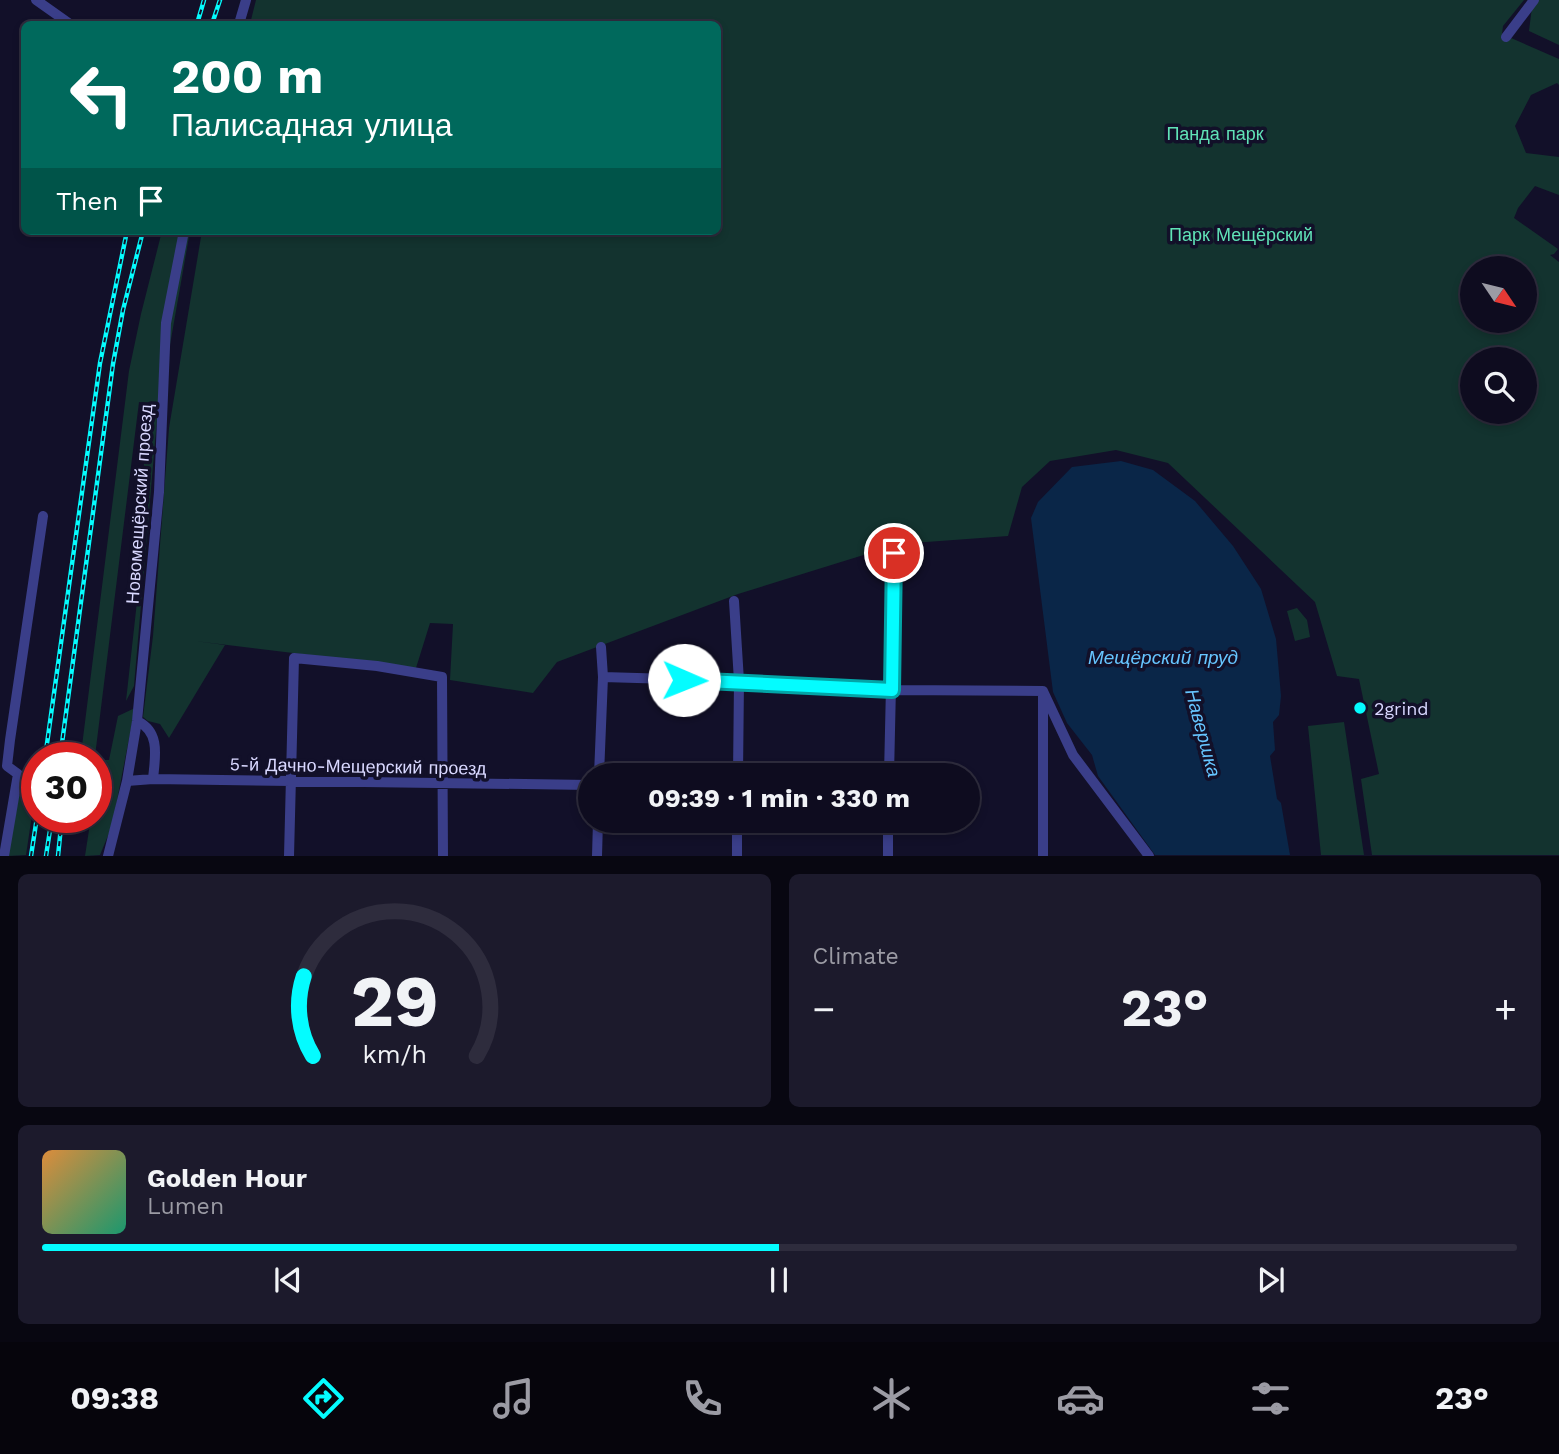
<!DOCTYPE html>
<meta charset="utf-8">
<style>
:root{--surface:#0e0c1f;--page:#1c1a2c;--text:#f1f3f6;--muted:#9b9ba4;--line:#2e2c3d;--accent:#04fcff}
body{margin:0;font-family:"Work Sans",sans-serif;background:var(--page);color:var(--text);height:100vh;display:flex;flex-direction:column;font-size:26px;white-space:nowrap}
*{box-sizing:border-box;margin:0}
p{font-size:23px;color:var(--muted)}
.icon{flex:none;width:38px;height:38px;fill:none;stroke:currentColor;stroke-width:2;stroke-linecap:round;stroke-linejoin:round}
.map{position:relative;height:856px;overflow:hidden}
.panel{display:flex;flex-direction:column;gap:18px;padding:18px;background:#080711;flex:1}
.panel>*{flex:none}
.banner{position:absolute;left:21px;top:21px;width:700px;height:214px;border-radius:10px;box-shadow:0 4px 10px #0003,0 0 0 2px var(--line);background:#00695c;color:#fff;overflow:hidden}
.needle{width:46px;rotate:125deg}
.fabs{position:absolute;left:1460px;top:256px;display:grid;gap:14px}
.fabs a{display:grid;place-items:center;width:77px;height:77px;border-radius:50%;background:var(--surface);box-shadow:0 4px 10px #0003,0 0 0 2px var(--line);font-size:35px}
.speed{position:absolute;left:21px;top:742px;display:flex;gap:14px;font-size:35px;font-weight:700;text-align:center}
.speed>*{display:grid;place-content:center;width:91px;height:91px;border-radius:50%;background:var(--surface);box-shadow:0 4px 10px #0003,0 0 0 2px var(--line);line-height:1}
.speed .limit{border:10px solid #d22;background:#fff;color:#111}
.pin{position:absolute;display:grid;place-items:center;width:60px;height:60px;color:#fff;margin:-30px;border:4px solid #fff;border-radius:50%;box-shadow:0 2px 7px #0007}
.me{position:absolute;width:77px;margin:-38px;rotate:91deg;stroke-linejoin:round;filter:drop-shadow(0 0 5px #0008)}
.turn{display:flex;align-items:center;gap:24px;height:147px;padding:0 35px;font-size:32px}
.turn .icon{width:91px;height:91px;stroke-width:2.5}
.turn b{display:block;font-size:49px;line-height:60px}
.then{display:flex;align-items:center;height:66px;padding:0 35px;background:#0003;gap:14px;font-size:26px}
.big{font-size:52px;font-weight:700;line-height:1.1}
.panel .tile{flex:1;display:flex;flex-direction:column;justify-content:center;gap:10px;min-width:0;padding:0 24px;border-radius:10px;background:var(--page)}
.panel .dial{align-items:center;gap:0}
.dial svg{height:182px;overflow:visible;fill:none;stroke:var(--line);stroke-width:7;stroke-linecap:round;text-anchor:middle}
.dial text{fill:var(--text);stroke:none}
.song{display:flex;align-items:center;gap:21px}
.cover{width:84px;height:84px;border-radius:10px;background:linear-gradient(135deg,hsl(30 70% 55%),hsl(160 70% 35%))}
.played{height:7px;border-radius:4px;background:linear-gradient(90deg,var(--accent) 50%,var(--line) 50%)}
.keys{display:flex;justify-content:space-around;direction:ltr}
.heat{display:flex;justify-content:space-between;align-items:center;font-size:38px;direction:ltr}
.panel .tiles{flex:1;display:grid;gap:18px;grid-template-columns:1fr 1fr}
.tile:last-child{grid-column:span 2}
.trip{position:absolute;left:578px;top:763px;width:402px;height:70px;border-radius:35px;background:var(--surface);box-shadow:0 4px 10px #0003,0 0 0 2px var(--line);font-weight:700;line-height:70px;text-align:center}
.tab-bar{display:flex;height:112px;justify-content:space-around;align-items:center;background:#06050c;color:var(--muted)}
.tab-bar .icon{width:49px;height:49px}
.tab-bar .active{color:var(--accent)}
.tab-bar b{font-size:32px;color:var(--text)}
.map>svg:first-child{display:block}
.green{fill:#13332f;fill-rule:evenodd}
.water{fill:#0a2648}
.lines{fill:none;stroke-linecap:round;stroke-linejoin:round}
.minor{stroke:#3a3e89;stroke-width:10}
.rail-casing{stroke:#04fcff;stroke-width:4.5}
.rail{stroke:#121029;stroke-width:2;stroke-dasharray:5;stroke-linecap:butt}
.route-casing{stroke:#03a4a6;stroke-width:18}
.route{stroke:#04fcff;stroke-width:12}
.poi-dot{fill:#04fcff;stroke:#121029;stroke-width:2.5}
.labels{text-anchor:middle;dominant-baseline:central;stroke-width:7;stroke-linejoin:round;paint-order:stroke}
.park-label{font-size:18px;fill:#60e3b7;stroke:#121029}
.street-label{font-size:18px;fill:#d9d8ff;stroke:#121029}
.poi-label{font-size:18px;fill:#d9d8ff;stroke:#121029;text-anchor:start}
.water-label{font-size:19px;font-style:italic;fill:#66c5ff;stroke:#121029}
</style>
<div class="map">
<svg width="1559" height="856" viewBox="0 0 1559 856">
<rect width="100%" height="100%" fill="#121029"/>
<path class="green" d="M256 0H1524L1503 26 1502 34 1559 59V85L1557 83 1531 95 1515 126 1526 153 1559 157V195L1535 186 1518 208 1514 218 1558 249 1554 254 1550 255 1559 262V855H1372L1361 779 1379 774 1359 679 1337 676 1315 602 1168 463 1116 450 1050 461 1022 487 1008 536 899 544 738 594 557 662 533 693 450 680 453 624 430 623 416 668 195 641 225 645 169 738 160 724 148 721 143 717 153 636 169 428 202 231H718V24H250ZM1472 268H1524V320H1472ZM1472 359H1524V411H1472Z
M1538 0H1559V45L1529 31 1532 7Z
M162 231H190L157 419 134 686 126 701 150 484 142 483 150 404 139 402 95 756 81 754 129 371 141 314Z
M1297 608 1307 620 1310 637 1295 641 1287 611Z
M135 708 112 826 100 855 85 856 91 817H96V785L100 760H109L118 716Z
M1344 722 1364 855H1321L1308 726Z
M23 792 35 795 26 855 8 856 19 795Z"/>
<path class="water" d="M1121 461 1153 470 1195 501 1233 546 1261 589 1276 639 1281 696 1279 715 1273 722 1275 750 1270 756 1277 799 1281 803 1290 855H1155L1098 776 1092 755 1067 723 1053 692 1031 518 1038 502 1072 467Z"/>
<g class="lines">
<path class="minor" d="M36 0 70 24
M239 24 246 0
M1506 37 1534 0
M734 601 739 681 738 775
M603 677 739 681 892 690 1043 691
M1043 691 1073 755 1149 856
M137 721C161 732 155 757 153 779
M599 775 603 677 601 647
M889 775 894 553
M127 781 153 779 590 785
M4 856 18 774 7 766 10 740 43 516
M108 856 127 781 137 721 159 492 166 323 184 231
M289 856 294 658 377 666 442 677 443 856
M597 856 598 821
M737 856V821
M888 856V821
M1043 856V695"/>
<g class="rail-casing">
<path id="rail" d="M197 24 204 0
M212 24 220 0
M45 758 100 363 127 231
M60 758 113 364 123 310 143 231
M31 856 37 817
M46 856 52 817
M58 856 62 817"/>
</g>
<use href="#rail" class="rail"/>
</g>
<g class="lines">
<g class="route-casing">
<path id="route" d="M684 680 892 690 894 553"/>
</g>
<use href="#route" class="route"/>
</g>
<circle class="poi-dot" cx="1360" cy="708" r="7"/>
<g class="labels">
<g class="park-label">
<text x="1215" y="133">Панда парк</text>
<text x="1241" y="234">Парк Мещёрский</text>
</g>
<g class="street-label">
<text transform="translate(139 504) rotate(-86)">Новомещёрский проезд</text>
<text transform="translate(358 766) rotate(1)">5-й Дачно-Мещерский проезд</text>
</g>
<g class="poi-label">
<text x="1374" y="708">2grind</text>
</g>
<g class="water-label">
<text x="1163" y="657">Мещёрский пруд</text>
<text transform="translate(1203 733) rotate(75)">Навершка</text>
</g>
</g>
</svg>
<div class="fabs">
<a><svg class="needle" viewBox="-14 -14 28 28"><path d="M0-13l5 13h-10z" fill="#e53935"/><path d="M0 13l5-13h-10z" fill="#9b9ba4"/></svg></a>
<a><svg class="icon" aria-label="search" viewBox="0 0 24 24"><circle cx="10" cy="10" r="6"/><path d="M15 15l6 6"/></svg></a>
</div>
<div class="speed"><div class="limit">30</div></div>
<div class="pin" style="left:894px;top:553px;background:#d93025"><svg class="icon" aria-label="arrive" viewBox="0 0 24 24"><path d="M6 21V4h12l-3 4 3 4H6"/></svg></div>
<svg class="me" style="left:684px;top:680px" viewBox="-20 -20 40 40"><circle r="19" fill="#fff"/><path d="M0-13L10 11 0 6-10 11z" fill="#04fcff"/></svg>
<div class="trip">09:39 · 1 min · 330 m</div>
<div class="banner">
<div class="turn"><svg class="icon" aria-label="left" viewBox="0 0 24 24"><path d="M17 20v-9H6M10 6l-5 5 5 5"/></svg><div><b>200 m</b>Палисадная улица</div></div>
<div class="then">Then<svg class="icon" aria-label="arrive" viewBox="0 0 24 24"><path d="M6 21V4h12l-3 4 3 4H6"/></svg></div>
</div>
</div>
<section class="panel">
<div class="tiles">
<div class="tile dial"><svg viewBox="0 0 100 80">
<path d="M14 69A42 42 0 1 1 86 69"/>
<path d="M14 69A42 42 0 0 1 10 34" stroke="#04fcff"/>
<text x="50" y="56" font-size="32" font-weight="700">29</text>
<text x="50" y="72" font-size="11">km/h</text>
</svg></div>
<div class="tile"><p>Climate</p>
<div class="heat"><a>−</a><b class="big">23°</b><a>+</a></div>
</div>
<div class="tile">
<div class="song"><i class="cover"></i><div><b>Golden Hour</b><p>Lumen</p></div></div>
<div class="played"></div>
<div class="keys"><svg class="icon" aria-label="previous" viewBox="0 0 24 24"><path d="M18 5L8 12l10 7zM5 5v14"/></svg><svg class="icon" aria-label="pause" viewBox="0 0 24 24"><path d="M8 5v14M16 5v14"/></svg><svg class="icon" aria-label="next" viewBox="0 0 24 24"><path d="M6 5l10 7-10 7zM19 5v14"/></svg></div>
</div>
</div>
</section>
<nav class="tab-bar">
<b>09:38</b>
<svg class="icon active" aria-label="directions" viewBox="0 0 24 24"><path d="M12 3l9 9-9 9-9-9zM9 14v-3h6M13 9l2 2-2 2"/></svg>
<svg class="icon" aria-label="music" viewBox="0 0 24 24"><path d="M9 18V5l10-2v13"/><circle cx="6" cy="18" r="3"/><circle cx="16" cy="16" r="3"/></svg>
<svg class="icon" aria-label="phone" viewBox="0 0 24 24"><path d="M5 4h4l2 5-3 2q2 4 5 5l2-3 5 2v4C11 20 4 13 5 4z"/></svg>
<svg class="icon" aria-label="climate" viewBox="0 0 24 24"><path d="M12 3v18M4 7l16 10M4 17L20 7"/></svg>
<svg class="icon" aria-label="car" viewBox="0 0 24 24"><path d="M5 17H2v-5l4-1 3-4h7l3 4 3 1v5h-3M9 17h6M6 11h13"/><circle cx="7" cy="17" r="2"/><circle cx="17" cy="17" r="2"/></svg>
<svg class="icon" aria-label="filters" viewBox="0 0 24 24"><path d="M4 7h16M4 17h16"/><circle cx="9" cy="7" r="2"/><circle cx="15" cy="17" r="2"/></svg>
<b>23°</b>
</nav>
